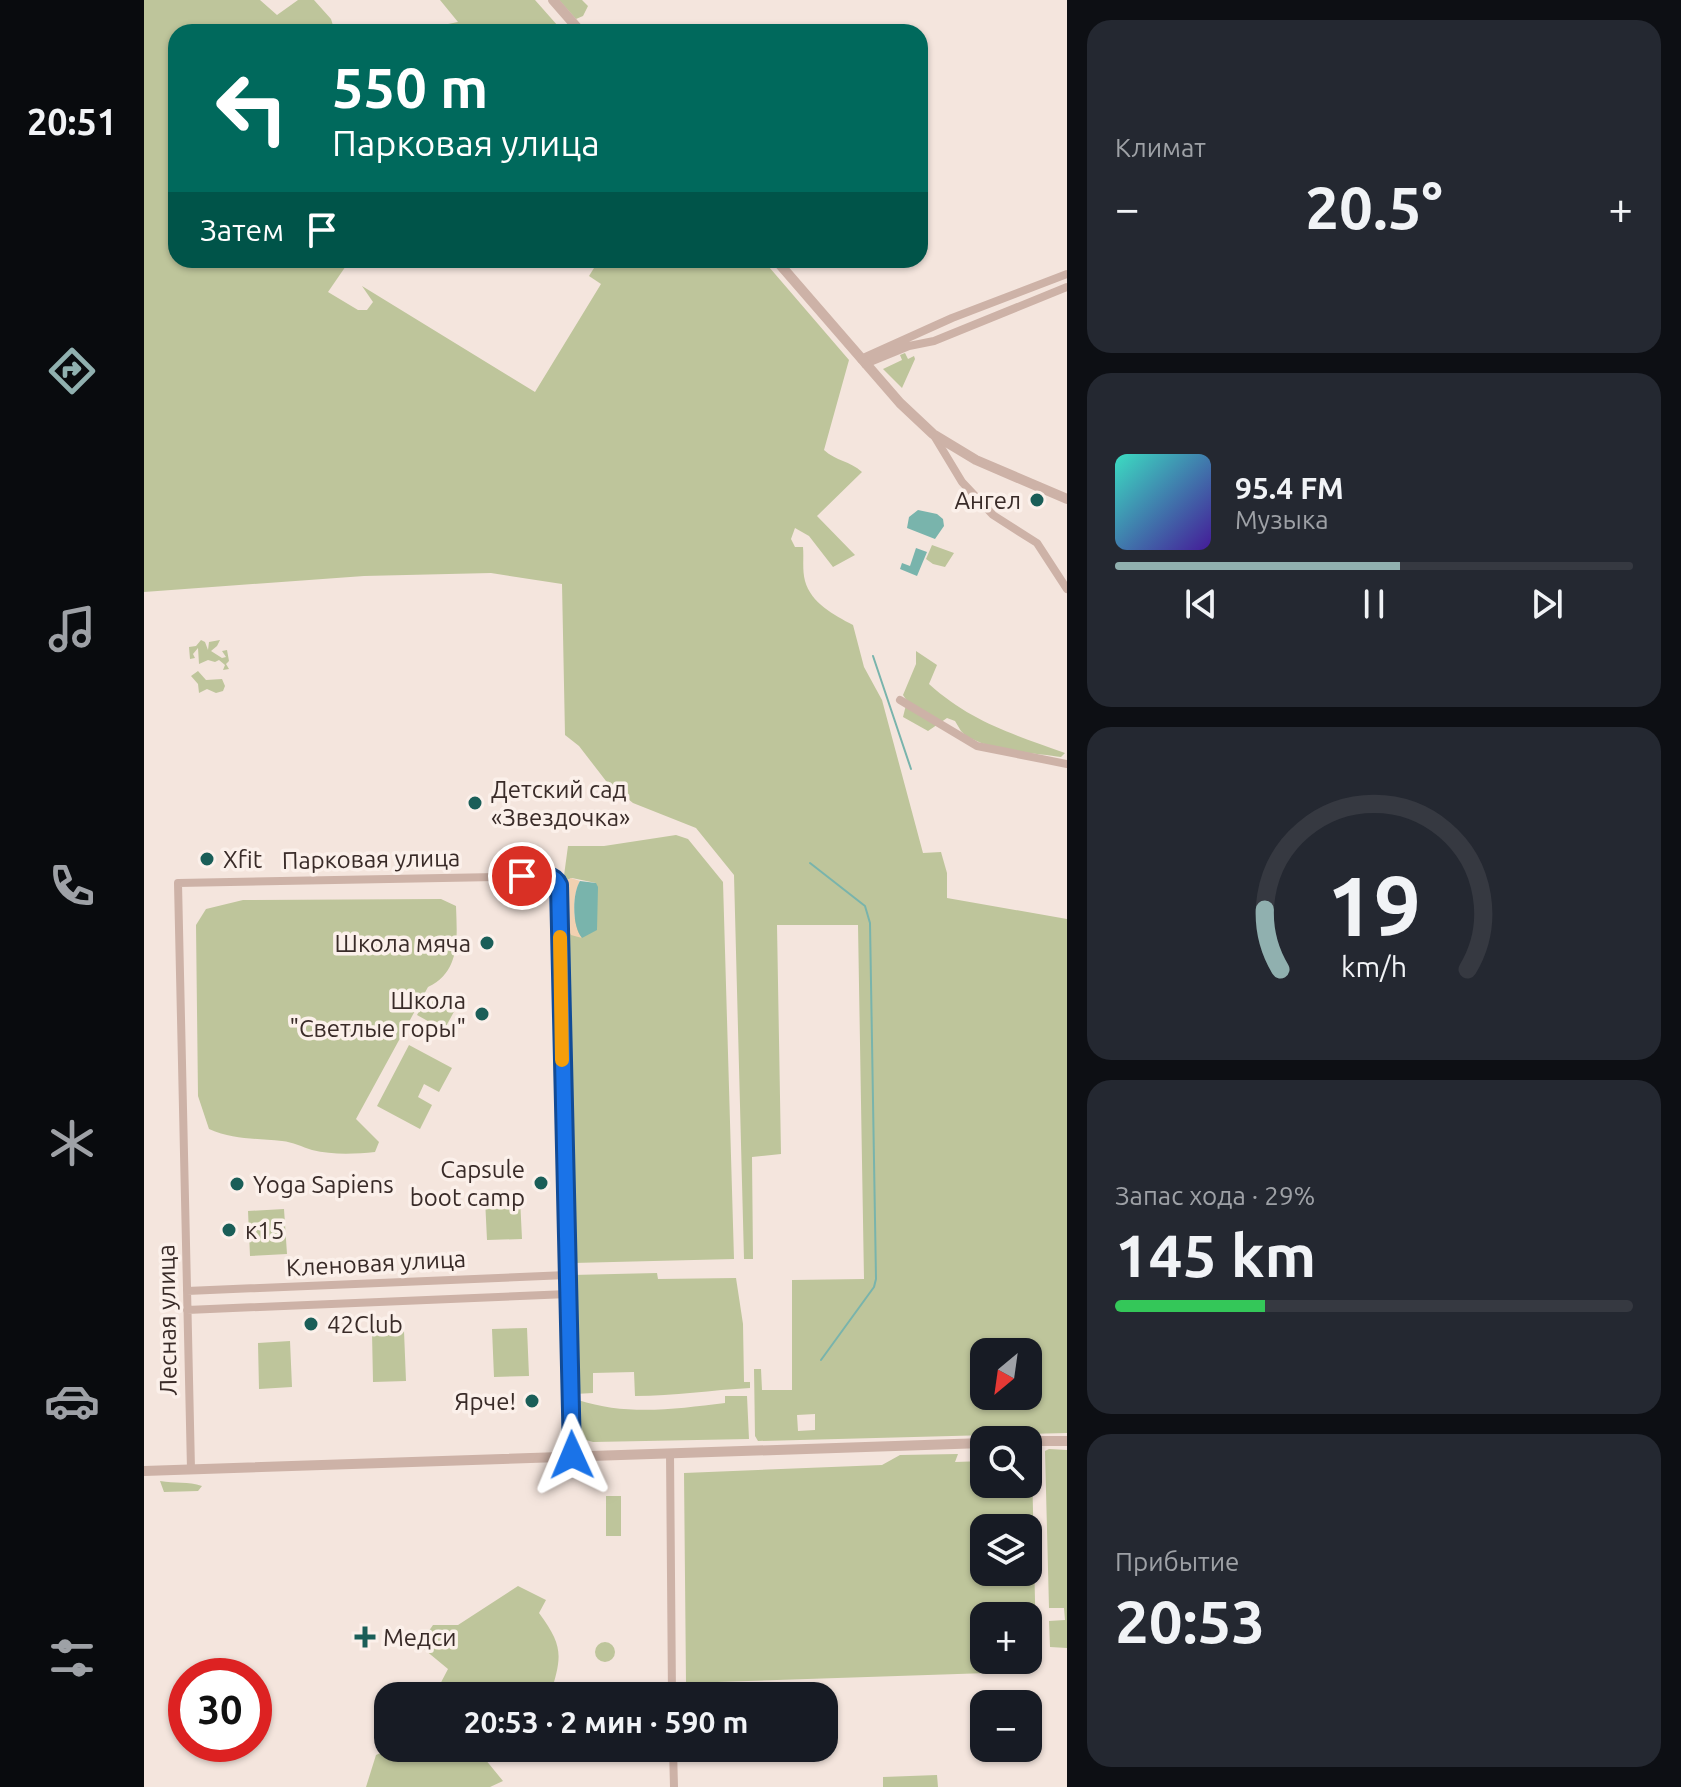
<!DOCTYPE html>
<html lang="ru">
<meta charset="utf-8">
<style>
:root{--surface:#171b24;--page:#242831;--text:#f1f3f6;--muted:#9ea1a6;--line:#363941;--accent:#90b0af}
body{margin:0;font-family:Ubuntu,sans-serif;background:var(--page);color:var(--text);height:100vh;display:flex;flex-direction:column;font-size:30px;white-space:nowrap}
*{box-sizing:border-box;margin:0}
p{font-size:26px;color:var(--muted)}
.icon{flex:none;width:44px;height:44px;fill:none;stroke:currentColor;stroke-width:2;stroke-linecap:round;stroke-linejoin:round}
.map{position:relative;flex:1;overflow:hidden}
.details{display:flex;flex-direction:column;gap:20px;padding:20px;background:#0d0f14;width:614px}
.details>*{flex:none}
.guide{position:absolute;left:24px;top:24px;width:760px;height:244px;border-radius:24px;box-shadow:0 2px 6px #0004;background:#00695c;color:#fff;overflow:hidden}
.needle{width:52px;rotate:209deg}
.fabs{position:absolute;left:826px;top:1338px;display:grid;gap:16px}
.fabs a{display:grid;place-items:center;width:72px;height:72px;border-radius:16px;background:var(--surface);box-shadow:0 2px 6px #0004;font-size:40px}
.speed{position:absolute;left:24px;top:1658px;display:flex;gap:16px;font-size:40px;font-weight:700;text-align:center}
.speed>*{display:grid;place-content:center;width:104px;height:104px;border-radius:50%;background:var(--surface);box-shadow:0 2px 6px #0004;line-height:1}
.speed .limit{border:12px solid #d22;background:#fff;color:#111}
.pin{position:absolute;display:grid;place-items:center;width:68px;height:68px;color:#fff;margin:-34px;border:4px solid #fff;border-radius:50%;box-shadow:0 2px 8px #0007}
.me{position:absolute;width:88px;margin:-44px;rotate:359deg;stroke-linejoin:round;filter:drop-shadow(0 0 6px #0008)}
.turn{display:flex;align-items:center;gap:28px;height:168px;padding:0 32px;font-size:36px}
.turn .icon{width:104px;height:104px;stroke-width:2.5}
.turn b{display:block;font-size:56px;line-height:68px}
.then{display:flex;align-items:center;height:76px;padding:0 32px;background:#0003;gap:16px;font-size:30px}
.big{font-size:60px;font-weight:600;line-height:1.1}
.details .card{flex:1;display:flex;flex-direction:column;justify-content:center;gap:12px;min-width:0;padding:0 28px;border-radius:24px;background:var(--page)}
.details .dial{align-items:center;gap:0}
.dial svg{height:208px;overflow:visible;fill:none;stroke:var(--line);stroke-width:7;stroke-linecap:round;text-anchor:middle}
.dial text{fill:var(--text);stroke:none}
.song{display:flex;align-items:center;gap:24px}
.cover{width:96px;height:96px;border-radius:12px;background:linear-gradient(135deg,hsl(170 70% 55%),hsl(260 70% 35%))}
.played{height:8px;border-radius:4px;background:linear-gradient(90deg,var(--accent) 55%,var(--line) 55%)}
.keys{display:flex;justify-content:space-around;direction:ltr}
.heat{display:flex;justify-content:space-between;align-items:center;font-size:44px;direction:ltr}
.charge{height:12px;border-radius:6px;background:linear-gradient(90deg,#34c759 29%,var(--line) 0)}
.trip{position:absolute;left:230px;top:1682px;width:464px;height:80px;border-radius:24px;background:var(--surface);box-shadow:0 2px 6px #0004;font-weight:600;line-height:80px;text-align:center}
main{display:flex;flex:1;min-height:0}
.dock{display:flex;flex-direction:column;width:144px;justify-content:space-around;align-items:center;background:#090b0e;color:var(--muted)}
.dock .icon{width:56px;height:56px}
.dock .active{color:var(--accent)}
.dock b{font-size:36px;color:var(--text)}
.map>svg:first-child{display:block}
.green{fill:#bec59b;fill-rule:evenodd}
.sand{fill:#f2d1b1}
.water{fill:#79b4ac}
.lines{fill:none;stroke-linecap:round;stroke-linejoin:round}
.stream{stroke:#79b4ac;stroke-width:2}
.minor{stroke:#cdb2a7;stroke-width:8}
.tertiary{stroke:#cdb2a7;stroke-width:10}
.route-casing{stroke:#114b97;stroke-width:20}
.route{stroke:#1a73e8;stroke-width:14}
.slow{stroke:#f59e0b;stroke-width:14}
.poi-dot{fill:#1a5e58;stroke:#fbf0ea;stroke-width:3}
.labels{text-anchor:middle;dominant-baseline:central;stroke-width:7;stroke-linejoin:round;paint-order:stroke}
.poi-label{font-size:24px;fill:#392b28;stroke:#fbf0ea;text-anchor:start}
.street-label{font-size:24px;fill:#392b28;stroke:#fbf0ea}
</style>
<main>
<nav class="dock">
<b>20:51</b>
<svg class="icon active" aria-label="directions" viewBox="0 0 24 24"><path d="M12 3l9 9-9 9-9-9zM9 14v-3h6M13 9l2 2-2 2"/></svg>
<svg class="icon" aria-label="music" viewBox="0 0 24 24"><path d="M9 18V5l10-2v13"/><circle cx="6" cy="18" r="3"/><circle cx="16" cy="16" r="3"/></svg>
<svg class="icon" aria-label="phone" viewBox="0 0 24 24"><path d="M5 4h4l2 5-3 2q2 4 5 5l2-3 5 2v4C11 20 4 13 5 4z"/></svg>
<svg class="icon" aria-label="climate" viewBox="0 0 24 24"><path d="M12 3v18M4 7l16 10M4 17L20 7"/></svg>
<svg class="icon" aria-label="car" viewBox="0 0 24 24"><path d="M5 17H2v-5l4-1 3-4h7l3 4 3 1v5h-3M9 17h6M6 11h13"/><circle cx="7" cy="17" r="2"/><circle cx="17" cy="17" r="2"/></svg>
<svg class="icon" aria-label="filters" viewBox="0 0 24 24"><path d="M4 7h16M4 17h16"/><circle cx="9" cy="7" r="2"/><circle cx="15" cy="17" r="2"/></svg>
</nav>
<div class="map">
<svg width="923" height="1787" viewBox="0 0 923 1787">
<rect width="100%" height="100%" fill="#f4e5dd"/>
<path class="green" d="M0 0H116L133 15 154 0H170L187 19 191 32H32V260H206L184 292 214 310H223L229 302 218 286 391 392 457 284 445 276 455 260H619L705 360 680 450C692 461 706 461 718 472L673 516 711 555 689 567 665 536 651 528 647 539 651 547H659C660 558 658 570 661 581 667 603 690 615 709 625L720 667 738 700 779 853 797 852 803 873V898L923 919V1433L614 1441 611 1436 610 1369H617L618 1390H648V1280L720 1279 714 925H633L637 1154 608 1157 609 1259H600L590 875 552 828 489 803 462 781 435 746 421 735 418 584 347 573 220 576 0 592ZM840 1352H884V1396H840ZM671 1414V1430L654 1431 653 1415Z
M296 0H391L414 26 411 32H296L304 24 314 22Z
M415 0H438L444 6 439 16 432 19Z
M761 353 764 359 770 356 771 359 758 388 739 369 758 360 756 355Z
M788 545 810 553 801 567 789 564 782 559Z
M57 640 61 642 64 650 65 642 76 640 73 646 67 651 78 658 82 657 78 651 83 650 85 661 82 664 85 669 79 670 81 665 75 660 71 662 64 660 55 664 54 648 49 654 51 658 46 659 45 647 52 646Z
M772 651 793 665 785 684C827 722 869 734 921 753L917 757C893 753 834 750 817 731 815 728 813 724 811 721L803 718 784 731 759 717 763 701 759 695 772 664Z
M54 671 62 680 78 679 81 686 79 691 72 693 63 689 55 693 54 684 47 676Z
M532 835 544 839 579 882 590 1259 429 1263 419 883 424 846H460ZM428 878 452 883 424 929 423 880Z
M297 899 312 906C313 938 317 971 284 987L212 1119 235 1142 231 1152C211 1154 188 1155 168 1150 158 1147 149 1142 138 1141 112 1138 90 1140 65 1129L54 1096 52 925 62 909 99 900Z
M285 993 312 1008 300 1030 273 1015Z
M265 1045 308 1068 295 1092 280 1084 274 1097 288 1105 276 1129 233 1106Z
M376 1198 378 1239 343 1240 341 1199Z
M140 1209 143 1254 106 1256 104 1211Z
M513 1273 514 1279 592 1278 599 1324 600 1382H606V1388C568 1390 530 1396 491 1396L490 1372 449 1373V1393L431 1394 428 1275Z
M383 1328 385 1376 350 1377 348 1329Z
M260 1331 262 1381 229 1382 228 1332Z
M146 1341 148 1387 115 1389 114 1343Z
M581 1396H603L605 1439 449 1442 442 1440 435 1433 434 1400C483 1416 531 1409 581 1403Z
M905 1449 923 1450V1648L906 1647 905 1621 921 1620 920 1608H905L901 1451Z
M814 1454 811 1462 840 1461V1484H884V1457L888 1466 892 1645 884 1651V1616H840V1660H875L876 1672 542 1683 540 1473 738 1465 756 1455ZM884 1528V1572H840V1528Z
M16 1481C31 1484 44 1481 58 1486L54 1491 20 1492Z
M462 1496H477V1536H462Z
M374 1586 402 1600 395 1613C420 1647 418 1656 406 1696H295L292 1692 304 1669 275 1645 289 1625H314Z
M451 1652a10 10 0 1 1 20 0a10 10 0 1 1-20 0Z
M248 1748H269L272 1751 278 1748H332L359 1781 346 1787H222L232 1755Z
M793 1775 794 1787H739V1777Z"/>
<path class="sand" d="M427 878 436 881C428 894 428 926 438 938L427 935 424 929 423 880Z"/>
<path class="water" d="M774 510 793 514 799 519 800 526 791 539 763 528 765 517Z
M772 548 783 552 773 576 756 569 758 563 766 566Z
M436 881 452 883 454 887 453 930 438 938C428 926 428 894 436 881Z"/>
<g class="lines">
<path class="stream" d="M729 656 767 769
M666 863 721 906 726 923 732 1279 730 1287 677 1360"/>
<path class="minor" d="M717 359 808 318 923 274
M721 364 765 346 790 341 923 287
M789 434 818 482 849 515 893 543 923 589
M756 700 833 746 923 764
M43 1291 423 1275
M43 1310 424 1294
M526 1453 528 1696
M47 1469 34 883 406 876 415 882 428 1455
M529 1748 530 1787"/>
<path class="tertiary" d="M409 0 437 32
M632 260 756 403 789 434 832 460 923 499
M884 1441H923
M0 1471 840 1443"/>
</g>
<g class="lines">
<g class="route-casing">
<path id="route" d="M378 876C391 876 409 871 415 885L428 1455"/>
</g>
<use href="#route" class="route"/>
<path class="slow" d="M416 937 418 1060"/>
</g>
<g class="poi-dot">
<circle cx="893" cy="500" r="8"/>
<circle cx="331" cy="803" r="8"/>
<circle cx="63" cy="859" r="8"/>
<circle cx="343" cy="943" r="8"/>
<circle cx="338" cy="1014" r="8"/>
<circle cx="397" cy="1183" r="8"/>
<circle cx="93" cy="1184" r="8"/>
<circle cx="85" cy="1230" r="8"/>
<circle cx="167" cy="1324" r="8"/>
<circle cx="388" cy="1401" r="8"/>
<path d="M217 1625h8v8h8v8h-8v8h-8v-8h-8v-8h8z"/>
</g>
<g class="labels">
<g class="poi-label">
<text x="877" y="500" text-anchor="end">Ангел</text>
<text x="347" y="789">Детский сад<tspan x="347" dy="28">«Звездочка»</tspan></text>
<text x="79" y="859">Xfit</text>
<text x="327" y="943" text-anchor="end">Школа мяча</text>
<text x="322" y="1000" text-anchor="end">Школа<tspan x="322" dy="28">"Светлые горы"</tspan></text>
<text x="381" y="1169" text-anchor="end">Capsule<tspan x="381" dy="28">boot camp</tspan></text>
<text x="109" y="1184">Yoga Sapiens</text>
<text x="101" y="1230">к15</text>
<text x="183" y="1324">42Club</text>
<text x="372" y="1401" text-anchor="end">Ярче!</text>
<text x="239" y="1637">Медси</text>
</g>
<g class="street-label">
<text transform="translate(227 859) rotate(-1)">Парковая улица</text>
<text transform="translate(232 1263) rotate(-3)">Кленовая улица</text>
<text transform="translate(23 1320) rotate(-91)">Лесная улица</text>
</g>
</g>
</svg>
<div class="fabs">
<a><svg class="needle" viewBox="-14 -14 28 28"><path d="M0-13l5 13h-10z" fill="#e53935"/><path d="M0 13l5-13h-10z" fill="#9ea1a6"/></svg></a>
<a><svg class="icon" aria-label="search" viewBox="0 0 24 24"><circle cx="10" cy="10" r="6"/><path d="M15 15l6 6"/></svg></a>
<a><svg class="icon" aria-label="layers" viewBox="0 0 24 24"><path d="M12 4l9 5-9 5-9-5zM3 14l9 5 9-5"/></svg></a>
<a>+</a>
<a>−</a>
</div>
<div class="speed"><div class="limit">30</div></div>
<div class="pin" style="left:378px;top:876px;background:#d93025"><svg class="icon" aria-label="arrive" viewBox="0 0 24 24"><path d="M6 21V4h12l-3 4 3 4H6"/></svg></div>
<svg class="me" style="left:428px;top:1455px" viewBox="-20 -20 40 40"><path d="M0-17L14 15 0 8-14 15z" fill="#1a73e8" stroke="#fff" stroke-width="4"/></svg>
<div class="trip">20:53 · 2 мин · 590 m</div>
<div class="guide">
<div class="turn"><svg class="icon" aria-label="left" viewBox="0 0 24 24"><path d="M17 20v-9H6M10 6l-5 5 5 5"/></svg><div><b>550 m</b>Парковая улица</div></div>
<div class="then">Затем<svg class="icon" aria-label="arrive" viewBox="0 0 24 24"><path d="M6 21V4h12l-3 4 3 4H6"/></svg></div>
</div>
</div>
<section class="details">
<div class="card"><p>Климат</p>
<div class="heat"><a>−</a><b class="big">20.5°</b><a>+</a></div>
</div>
<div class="card">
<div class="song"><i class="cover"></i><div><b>95.4 FM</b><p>Музыка</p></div></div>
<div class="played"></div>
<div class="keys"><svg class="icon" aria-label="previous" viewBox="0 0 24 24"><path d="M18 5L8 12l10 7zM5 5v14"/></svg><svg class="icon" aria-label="pause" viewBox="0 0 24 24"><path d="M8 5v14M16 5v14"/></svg><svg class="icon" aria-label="next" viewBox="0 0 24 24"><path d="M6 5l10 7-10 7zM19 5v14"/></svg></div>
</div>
<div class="card dial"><svg viewBox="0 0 100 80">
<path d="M14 69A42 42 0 1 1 86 69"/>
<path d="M14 69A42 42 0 0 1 8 46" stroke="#90b0af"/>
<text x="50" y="56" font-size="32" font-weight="700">19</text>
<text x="50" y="72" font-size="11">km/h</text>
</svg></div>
<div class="card"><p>Запас хода · 29%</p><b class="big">145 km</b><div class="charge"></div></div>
<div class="card"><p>Прибытие</p><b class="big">20:53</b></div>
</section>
</main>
